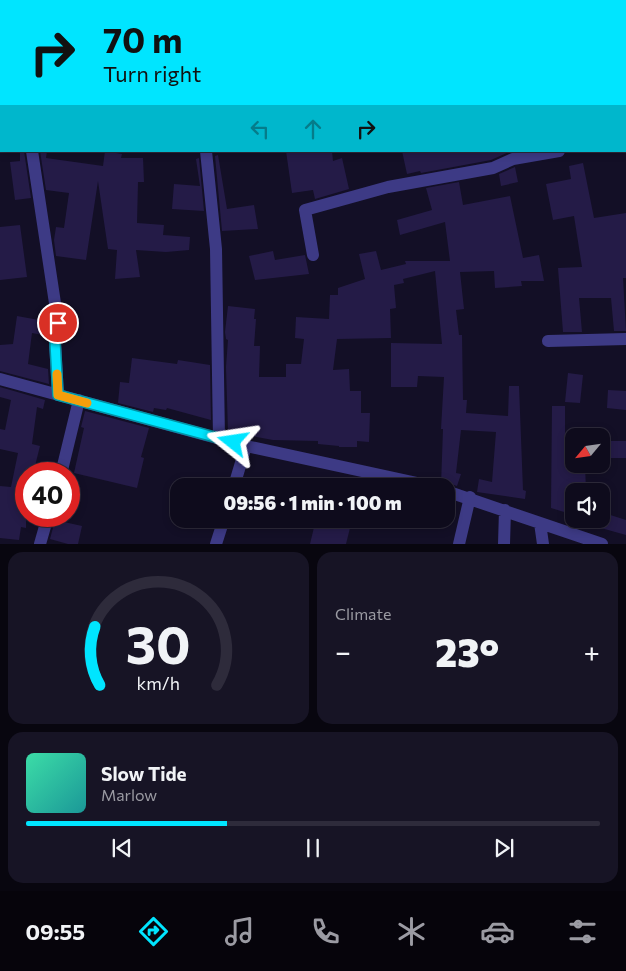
<!DOCTYPE html>
<meta charset="utf-8">
<style>
:root{--surface:#0e0b1c;--page:#171425;--text:#f1f3f6;--muted:#9b9ba3;--line:#2e2b3b;--accent:#00e5ff}
body{margin:0;font-family:Commissioner,sans-serif;background:var(--page);color:var(--text);height:100vh;display:flex;flex-direction:column;font-size:19px;white-space:nowrap}
*{box-sizing:border-box;margin:0}
p{font-size:16px;color:var(--muted)}
.icon{flex:none;width:28px;height:28px;fill:none;stroke:currentColor;stroke-width:2;stroke-linecap:round;stroke-linejoin:round}
.map{position:relative;height:544px;overflow:hidden}
.panel{display:flex;flex-direction:column;gap:8px;padding:8px;background:#08060f;flex:1}
.panel>*{flex:none}
.guide{position:absolute;left:0px;top:0px;width:626px;height:152px;box-shadow:0 2px 8px #0003,0 0 0 1px var(--line);background:#00e5ff;color:#111;overflow:hidden}
.needle{width:32px;rotate:241deg}
.buttons{position:absolute;left:565px;top:428px;display:grid;gap:10px}
.buttons a{display:grid;place-items:center;width:45px;height:45px;border-radius:10px;background:var(--surface);box-shadow:0 2px 8px #0003,0 0 0 1px var(--line);font-size:25px}
.speed{position:absolute;left:15px;top:462px;display:flex;gap:10px;font-size:25px;font-weight:700;text-align:center}
.speed>*{display:grid;place-content:center;width:65px;height:65px;border-radius:50%;background:var(--surface);box-shadow:0 2px 8px #0003,0 0 0 1px var(--line);line-height:1}
.speed .limit{border:8px solid #d22;background:#fff;color:#111}
.pin{position:absolute;display:grid;place-items:center;width:42px;height:42px;color:#fff;margin:-21px;border:2px solid #fff;border-radius:50%;box-shadow:0 1px 5px #0007}
.me{position:absolute;width:55px;margin:-28px;rotate:285deg;stroke-linejoin:round;filter:drop-shadow(0 0 4px #0008)}
.turn{display:flex;align-items:center;gap:18px;height:105px;padding:0 20px;font-size:22px}
.turn .icon{width:65px;height:65px;stroke-width:2.5}
.turn b{display:block;font-size:35px;line-height:42px}
.lanes{display:flex;align-items:center;height:48px;padding:0 20px;background:#0003;justify-content:center;gap:25px;direction:ltr}
.lanes .off{opacity:.35}
.big{font-size:38px;font-weight:800;line-height:1.1}
.panel .card{flex:1;display:flex;flex-direction:column;justify-content:center;gap:8px;min-width:0;padding:0 18px;border-radius:15px;background:var(--page)}
.panel .dial{align-items:center;gap:0}
.dial svg{height:130px;overflow:visible;fill:none;stroke:var(--line);stroke-width:7;stroke-linecap:round;text-anchor:middle}
.dial text{fill:var(--text);stroke:none}
.song{display:flex;align-items:center;gap:15px}
.cover{width:60px;height:60px;border-radius:8px;background:linear-gradient(135deg,hsl(160 70% 55%),hsl(180 70% 35%))}
.played{height:5px;border-radius:2px;background:linear-gradient(90deg,var(--accent) 35%,var(--line) 35%)}
.keys{display:flex;justify-content:space-around;direction:ltr}
.heat{display:flex;justify-content:space-between;align-items:center;font-size:28px;direction:ltr}
.panel .tiles{flex:1;display:grid;gap:8px;grid-template-columns:1fr 1fr}
.card:last-child{grid-column:span 2}
.trip{position:absolute;left:170px;top:478px;width:285px;height:50px;border-radius:15px;background:var(--surface);box-shadow:0 2px 8px #0003,0 0 0 1px var(--line);font-weight:800;line-height:50px;text-align:center}
.tabs{display:flex;height:80px;justify-content:space-around;align-items:center;background:#06040b;color:var(--muted)}
.tabs .icon{width:35px;height:35px}
.tabs .selected{color:var(--accent)}
.tabs b{font-size:22px;color:var(--text)}
.map>svg:first-child{display:block}
.building{fill:#241b47}
.lines{fill:none;stroke-linecap:round;stroke-linejoin:round}
.minor{stroke:#3d3a85;stroke-width:12}
.route-casing{stroke:#0095a6;stroke-width:12}
.route{stroke:#00e5ff;stroke-width:9}
.slow{stroke:#f59e0b;stroke-width:9}
</style>
<div class="map">
<svg width="626" height="544" viewBox="0 0 626 544">
<rect width="100%" height="100%" fill="#130f26"/>
<path class="building" d="M20 151H24L31 198 15 200 10 162 20 161Z
M40 151H47L46 158 103 166 105 151 122 154 121 158H143L144 182H138L137 223 164 225 163 235 190 237 189 250 166 252 136 250 140 277 115 279 117 250 108 249 98 181 86 260 56 256 54 240 56 227 64 228 69 193 46 190Z
M286 151H332L333 161 342 158 349 189 315 199 313 190 292 193Z
M402 151H511L491 160 421 173 420 171 407 174Z
M218 155 227 209 254 205 258 229 222 231 215 156Z
M199 158 204 211 172 209 174 184 200 186 196 159Z
M583 163 594 218 626 213V278H623L626 331H614L611 298H579L582 332H563L558 268 582 267 574 216 553 220 546 184 571 179 569 166Z
M515 167 518 182 501 186 499 174Z
M459 182 463 205 510 196 523 258 539 255 544 281H521L522 286 495 288 494 271 460 272 464 309 456 310 459 335H462L463 400H467L466 413 508 416 509 386H519L523 490 526 491 525 499 477 492 479 479 492 482 496 432 461 430 456 473 461 474 457 486 448 483 441 485 443 429H441L444 377 418 376 417 387H391V343L442 344 435 271 403 279 404 283 394 285 396 308 390 309 391 338 337 339 333 370 349 369 350 391H361V413H370L369 442 357 441V447H339V446L318 444V441L273 440 228 432 226 367 228 340 226 339 225 332 228 306 255 309 254 319H256L254 346H260L259 377H286V364H301L304 339 295 338 296 317 329 319 330 295H338V288L365 279 359 254 376 251 381 270 406 264 405 261H450L445 222 400 235 397 220 432 210 426 188Z
M20 225 27 277 0 280V227Z
M273 251 275 260 305 255 309 274 255 280 249 256Z
M17 316 50 322 48 336 32 333 28 364 48 369 49 384 0 371V345L13 344Z
M132 358 177 364 178 360 210 365 211 420 167 408 166 410 154 408 153 412 118 403 120 382 129 383Z
M568 373 583 375 580 403 565 402Z
M0 387 45 400 43 409 37 407 32 444 40 446 33 474H26V528L21 527 19 540 0 538V486L11 487 18 453 0 449V429L5 430 11 400 0 397Z
M608 390 626 391V410L607 408Z
M552 406H565V442H574V464H585L586 491H574V515L551 508Z
M85 411 149 428 141 457 144 458 137 488 74 473 84 428 81 427Z
M601 441H626V458H601Z
M601 512 626 520V535L601 528Z
M316 519H344L352 520 346 544H310Z
M55 520 82 526 78 544H68L50 539Z"/>
<g class="lines">
<path class="minor" d="M22 0V1
M613 0V1
M625 20 626 22
M625 137H626
M32 151 58 323 55 342 58 395
M206 151 216 249 219 438
M313 255 305 210 388 187 493 168 513 159 559 151
M548 341 626 339
M0 379 246 446 431 486
M61 474 79 400
M234 486 246 446
M446 491 602 544
M540 523 543 544
M40 544 48 516
M216 544 224 519
M459 544 470 497
M504 544 505 510"/>
</g>
<g class="lines">
<g class="route-casing">
<path id="route" d="M58 323 55 342 58 395 233 442"/>
</g>
<use href="#route" class="route"/>
<path class="slow" d="M57 374 58 395 87 403"/>
</g>
</svg>
<div class="buttons">
<a><svg class="needle" viewBox="-14 -14 28 28"><path d="M0-13l5 13h-10z" fill="#e53935"/><path d="M0 13l5-13h-10z" fill="#9b9ba3"/></svg></a>
<a><svg class="icon" aria-label="sound" viewBox="0 0 24 24"><path d="M4 9h4l5-4v14l-5-4H4zM17 9q2 3 0 6"/></svg></a>
</div>
<div class="speed"><div class="limit">40</div></div>
<div class="pin" style="left:58px;top:323px;background:#d93025"><svg class="icon" aria-label="arrive" viewBox="0 0 24 24"><path d="M6 21V4h12l-3 4 3 4H6"/></svg></div>
<svg class="me" style="left:233px;top:442px" viewBox="-20 -20 40 40"><path d="M0-17L14 15 0 8-14 15z" fill="#00e5ff" stroke="#fff" stroke-width="4"/></svg>
<div class="trip">09:56 · 1 min · 100 m</div>
<div class="guide">
<div class="turn"><svg class="icon" aria-label="right" viewBox="0 0 24 24"><path d="M7 20v-9h11M14 6l5 5-5 5"/></svg><div><b>70 m</b>Turn right</div></div>
<div class="lanes"><svg class="icon off" aria-label="left" viewBox="0 0 24 24"><path d="M17 20v-9H6M10 6l-5 5 5 5"/></svg><svg class="icon off" aria-label="ahead" viewBox="0 0 24 24"><path d="M12 20V5M6 11l6-6 6 6"/></svg><svg class="icon" aria-label="right" viewBox="0 0 24 24"><path d="M7 20v-9h11M14 6l5 5-5 5"/></svg></div>
</div>
</div>
<section class="panel">
<div class="tiles">
<div class="card dial"><svg viewBox="0 0 100 80">
<path d="M14 69A42 42 0 1 1 86 69"/>
<path d="M14 69A42 42 0 0 1 11 33" stroke="#00e5ff"/>
<text x="50" y="56" font-size="32" font-weight="700">30</text>
<text x="50" y="72" font-size="11">km/h</text>
</svg></div>
<div class="card"><p>Climate</p>
<div class="heat"><a>−</a><b class="big">23°</b><a>+</a></div>
</div>
<div class="card">
<div class="song"><i class="cover"></i><div><b>Slow Tide</b><p>Marlow</p></div></div>
<div class="played"></div>
<div class="keys"><svg class="icon" aria-label="previous" viewBox="0 0 24 24"><path d="M18 5L8 12l10 7zM5 5v14"/></svg><svg class="icon" aria-label="pause" viewBox="0 0 24 24"><path d="M8 5v14M16 5v14"/></svg><svg class="icon" aria-label="next" viewBox="0 0 24 24"><path d="M6 5l10 7-10 7zM19 5v14"/></svg></div>
</div>
</div>
</section>
<nav class="tabs">
<b>09:55</b>
<svg class="icon selected" aria-label="directions" viewBox="0 0 24 24"><path d="M12 3l9 9-9 9-9-9zM9 14v-3h6M13 9l2 2-2 2"/></svg>
<svg class="icon" aria-label="music" viewBox="0 0 24 24"><path d="M9 18V5l10-2v13"/><circle cx="6" cy="18" r="3"/><circle cx="16" cy="16" r="3"/></svg>
<svg class="icon" aria-label="phone" viewBox="0 0 24 24"><path d="M5 4h4l2 5-3 2q2 4 5 5l2-3 5 2v4C11 20 4 13 5 4z"/></svg>
<svg class="icon" aria-label="climate" viewBox="0 0 24 24"><path d="M12 3v18M4 7l16 10M4 17L20 7"/></svg>
<svg class="icon" aria-label="car" viewBox="0 0 24 24"><path d="M5 17H2v-5l4-1 3-4h7l3 4 3 1v5h-3M9 17h6M6 11h13"/><circle cx="7" cy="17" r="2"/><circle cx="17" cy="17" r="2"/></svg>
<svg class="icon" aria-label="filters" viewBox="0 0 24 24"><path d="M4 7h16M4 17h16"/><circle cx="9" cy="7" r="2"/><circle cx="15" cy="17" r="2"/></svg>
</nav>
